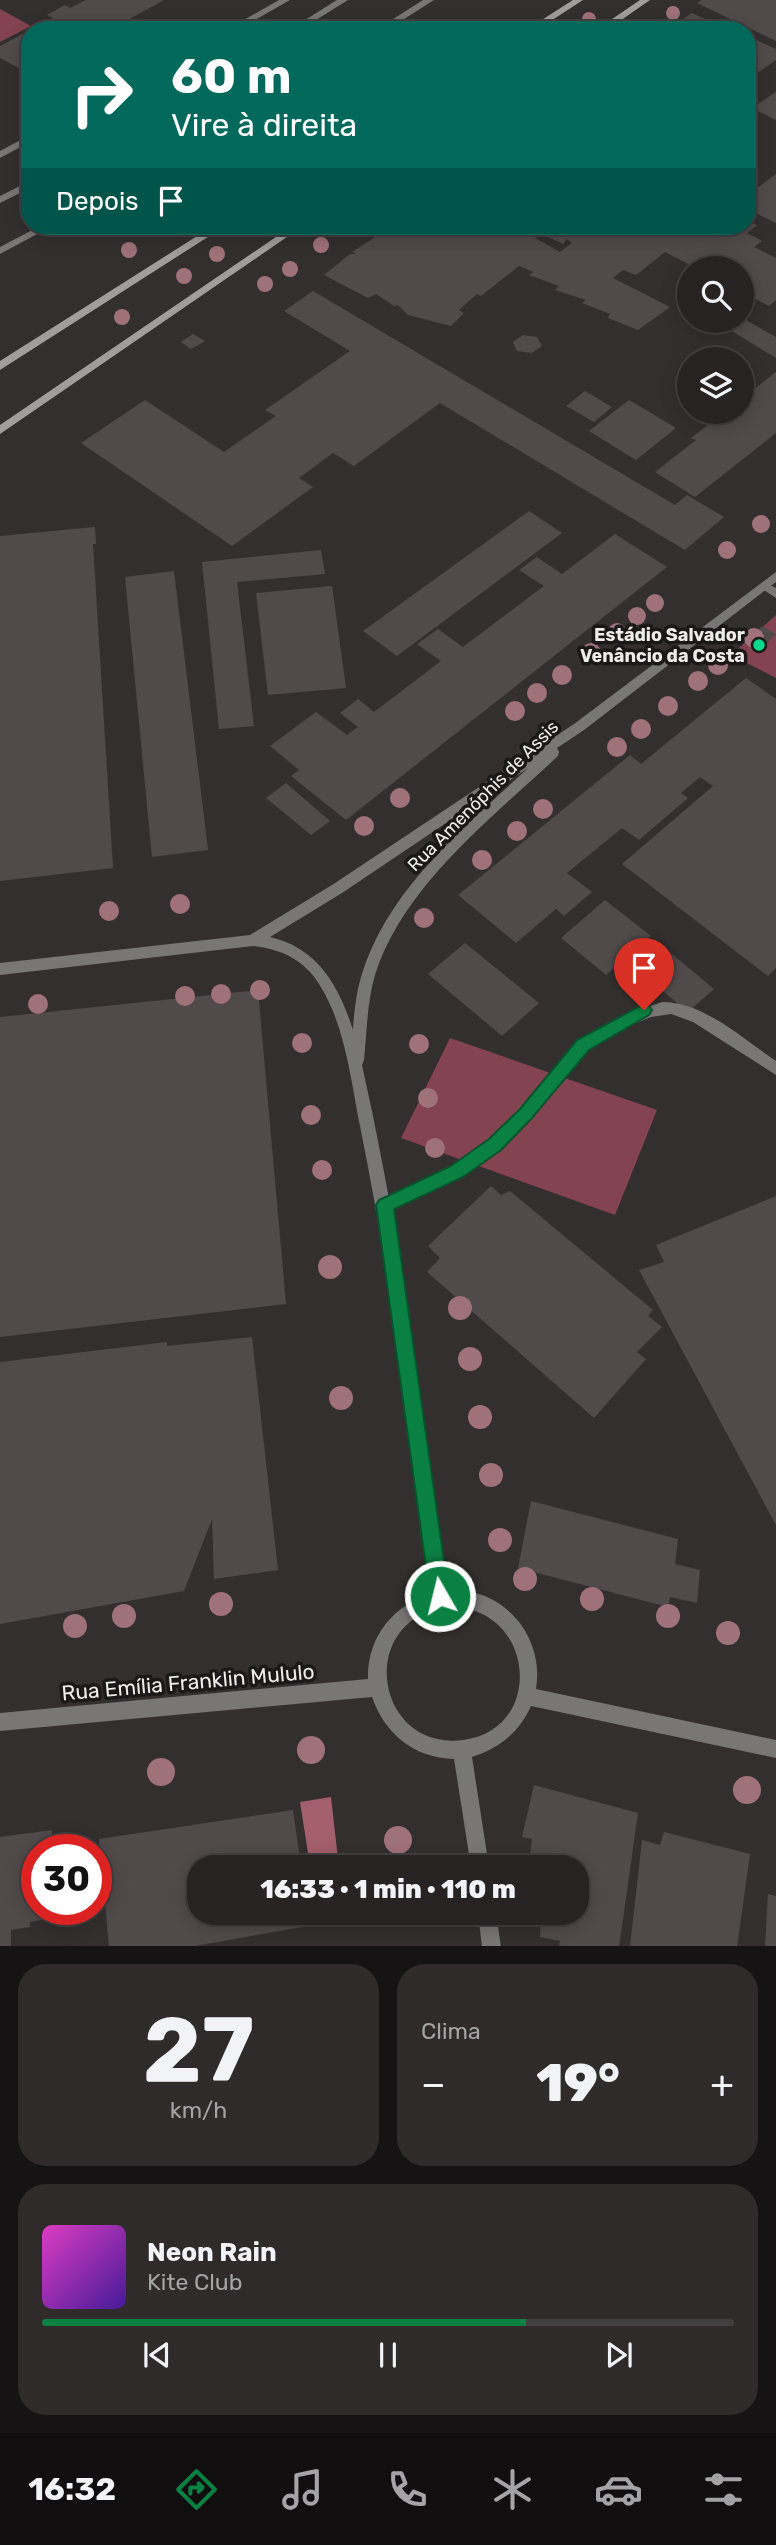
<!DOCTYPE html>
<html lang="pt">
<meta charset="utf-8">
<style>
:root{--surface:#272323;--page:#2f2b2b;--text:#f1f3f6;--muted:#a4a4a6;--line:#434041;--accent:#0b8043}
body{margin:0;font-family:Rubik,sans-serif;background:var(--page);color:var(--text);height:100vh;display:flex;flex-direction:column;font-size:26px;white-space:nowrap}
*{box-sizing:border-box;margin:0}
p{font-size:23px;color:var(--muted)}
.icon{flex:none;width:38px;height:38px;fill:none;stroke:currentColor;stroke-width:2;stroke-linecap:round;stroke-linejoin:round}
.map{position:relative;height:1946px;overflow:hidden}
.drawer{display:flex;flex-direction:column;gap:18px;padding:18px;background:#151313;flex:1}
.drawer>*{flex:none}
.hud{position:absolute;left:21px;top:21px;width:735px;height:214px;border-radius:28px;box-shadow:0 4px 18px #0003,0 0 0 2px var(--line);background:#00695c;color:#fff;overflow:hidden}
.controls{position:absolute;left:677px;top:256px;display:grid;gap:14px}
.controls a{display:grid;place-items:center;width:77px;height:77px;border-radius:50%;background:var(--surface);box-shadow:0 4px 18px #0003,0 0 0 2px var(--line);font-size:35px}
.speed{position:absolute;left:21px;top:1834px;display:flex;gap:14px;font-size:35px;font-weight:700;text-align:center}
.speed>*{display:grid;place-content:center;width:91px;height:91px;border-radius:50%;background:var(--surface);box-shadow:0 4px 18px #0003,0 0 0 2px var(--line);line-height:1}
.speed .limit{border:10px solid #d22;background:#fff;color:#111}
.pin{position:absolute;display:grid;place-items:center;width:60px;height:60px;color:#fff;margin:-72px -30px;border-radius:50% 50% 50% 0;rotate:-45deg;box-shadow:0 0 7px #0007}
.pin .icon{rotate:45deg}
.me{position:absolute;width:77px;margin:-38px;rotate:352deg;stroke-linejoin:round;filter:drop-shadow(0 0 5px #0008)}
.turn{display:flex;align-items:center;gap:24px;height:147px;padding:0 35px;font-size:32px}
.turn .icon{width:91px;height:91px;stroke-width:2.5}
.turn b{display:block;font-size:49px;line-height:60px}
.then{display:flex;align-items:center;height:66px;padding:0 35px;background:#0003;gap:14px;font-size:26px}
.big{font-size:52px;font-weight:800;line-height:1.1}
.drawer .widget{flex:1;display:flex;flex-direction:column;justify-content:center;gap:10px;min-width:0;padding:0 24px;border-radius:28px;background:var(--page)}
.drawer .dial{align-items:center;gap:0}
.dial b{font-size:91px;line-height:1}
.song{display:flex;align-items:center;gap:21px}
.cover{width:84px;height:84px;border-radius:10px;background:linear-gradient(135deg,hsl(310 70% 55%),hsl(260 70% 35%))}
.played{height:7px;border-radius:4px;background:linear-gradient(90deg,var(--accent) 70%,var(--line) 70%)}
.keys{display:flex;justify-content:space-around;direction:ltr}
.heat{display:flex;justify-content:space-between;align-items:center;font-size:38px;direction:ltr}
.drawer .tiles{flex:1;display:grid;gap:18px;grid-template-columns:1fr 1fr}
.widget:last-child{grid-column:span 2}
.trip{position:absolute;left:187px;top:1855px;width:402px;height:70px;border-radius:28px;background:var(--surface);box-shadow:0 4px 18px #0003,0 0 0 2px var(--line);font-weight:800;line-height:70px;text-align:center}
.tabs{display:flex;height:112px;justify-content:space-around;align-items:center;background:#100e0e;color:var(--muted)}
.tabs .icon{width:49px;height:49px}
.tabs .selected{color:var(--accent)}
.tabs b{font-size:32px;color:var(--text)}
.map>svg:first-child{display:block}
.green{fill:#834350}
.water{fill:#a35f6c}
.building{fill:#514a4b}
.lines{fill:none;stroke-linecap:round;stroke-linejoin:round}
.service{fill:#797676;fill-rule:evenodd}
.minor{fill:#797676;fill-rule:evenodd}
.secondary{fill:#a29d9d;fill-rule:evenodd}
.tree{fill:#9f7178}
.route{fill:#0b8043;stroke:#07532c;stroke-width:2}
.poi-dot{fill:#09d98b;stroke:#1a1818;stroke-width:2.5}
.labels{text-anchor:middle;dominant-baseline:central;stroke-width:7;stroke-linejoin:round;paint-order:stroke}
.poi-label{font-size:18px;font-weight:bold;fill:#f0ecec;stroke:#1a1818;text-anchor:end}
.street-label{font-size:18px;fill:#f0ecec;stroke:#1a1818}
.near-street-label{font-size:21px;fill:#f0ecec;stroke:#1a1818}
</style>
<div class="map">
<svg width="776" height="1947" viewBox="0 0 776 1947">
<rect width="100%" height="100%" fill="#342f2f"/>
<path class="green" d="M0 9 31 26 0 42Z
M776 615V678L731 655Z
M450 1038 657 1110 615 1215 401 1138Z"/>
<path class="water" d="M331 1797 338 1859 310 1866 300 1802Z"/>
<path class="building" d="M86 0H164L126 21 143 30H30L53 18 47 15 65 5 70 8Z
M702 0H776V41L697 3Z
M692 13 729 30H666Z
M30 30V74L0 58V46Z
M747 36 776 49V60L747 80Z
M776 92V120L752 108Z
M776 174V223L747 209V196Z
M747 221 757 225 747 233 762 241 754 247 776 258V300L769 306 742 292V268H696L665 252 636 275 623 270 613 278 670 307 638 330 608 318 610 314 582 303 586 300 555 290 559 286 529 275 534 272 519 266 481 296 477 294 459 310 464 313 451 326 408 315 398 305 394 306 376 294 368 298 324 275 350 254H356L352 252 389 228 394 229 388 226H547L551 228 535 238 560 252 572 243 567 239 563 244 548 237 563 226 572 230 578 226H605L615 231 619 227 616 226H747Z
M313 291 675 505 687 495 724 517 685 550 440 403 354 466 333 453 299 478 313 487 232 546 81 443 145 400 224 452 276 416 265 410 350 351 284 311Z
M742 318 776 337V358L727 328Z
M193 334 205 341 191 349 181 342Z
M523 335 537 337 542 346 532 353 517 351 513 342Z
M776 372V433L695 497 655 472 696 440 691 438 726 411H742V399Z
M585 391 612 407 594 422 566 406Z
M629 400 676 428 636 460 589 431Z
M529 511 562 533 397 656 363 631Z
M95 527 96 544H93L113 868 0 881V536Z
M615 534 667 567 346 820 291 776 299 770 270 746 316 712 347 735 358 727 340 713 358 699 374 712 441 661 417 644 438 629 463 647 544 586 519 570 537 557 562 574Z
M321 550 325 574 237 582 254 726 219 729 202 562Z
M174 571 208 850 152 857 125 577Z
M332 586 346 688 268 695 256 593Z
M762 626 776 634 767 643 753 635Z
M746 678 776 699V968L768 976 622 864 713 786 700 777 681 793 688 798 639 840 622 828 567 873 592 892 564 916 556 909 516 943 458 895 630 755 641 764Z
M286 783 330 821 311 835 266 798Z
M605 900 651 936 606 975 561 938Z
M654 939 714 989 688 1012 628 962Z
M465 943 539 1003 502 1036 428 974Z
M258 990 286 1304 0 1337V1017Z
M491 1186 501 1195 510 1191 653 1310 648 1316 662 1327 637 1352 646 1359 594 1418 427 1272 440 1258 428 1246Z
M776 1196V1525L639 1270 664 1262 656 1245Z
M252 1337 278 1570 214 1579 212 1519 184 1591 0 1624V1362L167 1342V1346Z
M531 1501 678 1539 675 1564 700 1570 697 1603 670 1597 668 1607 518 1568Z
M534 1785 638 1813 619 1947H559L560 1941 540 1937 541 1913H578V1867H525V1864L529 1865 532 1839 522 1837Z
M293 1810 301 1867H200V1913H306L308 1926 189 1947H109L99 1839Z
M52 1830V1850H37V1909H53V1918L30 1922V1927L11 1930V1947H0V1837Z
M664 1832 750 1854 737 1947H630L642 1840 660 1845Z
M768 1894 776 1896V1947H765Z"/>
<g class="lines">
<path class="service" d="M279 0H290L237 30H226Z
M337 0H348L300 30H289Z
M423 0H434L387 30H376Z
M30 135V142L0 158V151Z
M30 181V188L0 203V196Z
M40 226H52L0 254V247Z
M764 582 776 588V598L758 586Z
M662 1002C704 1002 743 1039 776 1061V1075L693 1022 671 1014 651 1017 615 1032 586 1052 524 1126 489 1159 448 1183 385 1212 380 1210 377 1205 380 1200 452 1166 491 1139 583 1038 619 1017Z"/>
<path class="minor" d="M776 572V582L584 730 557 748 559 752 558 756C492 818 403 886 375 975 367 1002 367 1032 364 1060L362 1065C401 1238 423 1414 448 1590 503 1587 545 1636 536 1689L776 1740V1758L531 1706C519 1733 499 1748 472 1757L489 1867H471L454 1759C414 1758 385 1734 372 1697L0 1731V1713L368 1679C367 1637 393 1606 431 1593 410 1438 392 1284 361 1131 351 1083 346 1026 319 984 304 960 281 949 253 946L0 975V963L250 935 332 885 574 724ZM528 768C464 828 387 889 361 977 356 994 354 1012 353 1030 339 986 318 948 270 937L342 893ZM446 1607C535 1603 547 1730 463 1740 374 1751 356 1620 446 1607Z
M478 1913H496L501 1947H482Z"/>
<path class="secondary" d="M573 0H583L537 30H526Z
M640 0H650L607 30H596Z
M213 226H225L0 370V361Z
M292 226H303L0 434V425Z"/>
</g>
<g class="tree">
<circle cx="673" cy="13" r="7"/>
<circle cx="589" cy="19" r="7"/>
<circle cx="321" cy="245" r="8"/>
<circle cx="129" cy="250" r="8"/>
<circle cx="217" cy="254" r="8"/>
<circle cx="290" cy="269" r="8"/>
<circle cx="184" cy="276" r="8"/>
<circle cx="265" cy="284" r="8"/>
<circle cx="122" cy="317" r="8"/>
<circle cx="761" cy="524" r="9"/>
<circle cx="727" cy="550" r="9"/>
<circle cx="655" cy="603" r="9"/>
<circle cx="637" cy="616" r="9"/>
<circle cx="617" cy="632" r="9"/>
<circle cx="754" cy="638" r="10"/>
<circle cx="591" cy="653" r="10"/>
<circle cx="718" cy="665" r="10"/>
<circle cx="562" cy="675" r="10"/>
<circle cx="698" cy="681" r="10"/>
<circle cx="537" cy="693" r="10"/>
<circle cx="668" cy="706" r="10"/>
<circle cx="515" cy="711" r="10"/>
<circle cx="641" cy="729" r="10"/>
<circle cx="617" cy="747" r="10"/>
<circle cx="400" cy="798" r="10"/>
<circle cx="543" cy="809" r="10"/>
<circle cx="364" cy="826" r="10"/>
<circle cx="517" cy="831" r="10"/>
<circle cx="482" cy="860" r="10"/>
<circle cx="180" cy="904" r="10"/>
<circle cx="109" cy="911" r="10"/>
<circle cx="424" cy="918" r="10"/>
<circle cx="260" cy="990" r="10"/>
<circle cx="221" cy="994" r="10"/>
<circle cx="185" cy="996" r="10"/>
<circle cx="38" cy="1004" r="10"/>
<circle cx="302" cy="1043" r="10"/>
<circle cx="419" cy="1044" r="10"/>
<circle cx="428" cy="1098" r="10"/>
<circle cx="311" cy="1115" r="10"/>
<circle cx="435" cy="1148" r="10"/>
<circle cx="322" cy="1170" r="10"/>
<circle cx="330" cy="1267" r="12"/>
<circle cx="460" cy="1308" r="12"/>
<circle cx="470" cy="1359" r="12"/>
<circle cx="341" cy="1398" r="12"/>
<circle cx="480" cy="1417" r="12"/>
<circle cx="491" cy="1475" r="12"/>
<circle cx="500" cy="1540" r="12"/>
<circle cx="525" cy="1579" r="12"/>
<circle cx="592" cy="1599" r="12"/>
<circle cx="221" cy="1604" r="12"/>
<circle cx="124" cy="1616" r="12"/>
<circle cx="668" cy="1616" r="12"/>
<circle cx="75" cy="1626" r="12"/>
<circle cx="728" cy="1633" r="12"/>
<circle cx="311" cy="1750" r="14"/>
<circle cx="161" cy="1772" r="14"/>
<circle cx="747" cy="1790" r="14"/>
<circle cx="398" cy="1840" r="14"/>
</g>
<path class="route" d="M644 1004 649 1006 652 1010 649 1015 589 1050 531 1119 501 1150 463 1177 394 1209 449 1596 447 1603 440 1606 433 1603 430 1596 376 1205 379 1200 451 1166 489 1139 520 1109 577 1040Z"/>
<circle class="poi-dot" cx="759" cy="645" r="7"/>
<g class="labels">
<g class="poi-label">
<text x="745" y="635">Estádio Salvador<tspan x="745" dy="21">Venâncio da Costa</tspan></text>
</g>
<g class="street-label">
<text transform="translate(483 796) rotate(-45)">Rua Amenóphis de Assis</text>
</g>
<g class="near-street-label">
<text transform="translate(188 1682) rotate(-5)">Rua Emília Franklin Mululo</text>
</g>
</g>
</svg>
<div class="controls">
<a><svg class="icon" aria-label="search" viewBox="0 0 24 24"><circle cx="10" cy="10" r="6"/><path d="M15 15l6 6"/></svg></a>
<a><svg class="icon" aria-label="layers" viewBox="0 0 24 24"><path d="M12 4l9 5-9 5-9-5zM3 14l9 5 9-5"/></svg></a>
</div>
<div class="speed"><div class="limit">30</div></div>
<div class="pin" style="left:644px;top:1010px;background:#d93025"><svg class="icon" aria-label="arrive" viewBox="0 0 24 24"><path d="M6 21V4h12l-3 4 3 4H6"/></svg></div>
<svg class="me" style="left:440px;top:1596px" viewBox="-20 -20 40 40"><circle r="17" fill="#0b8043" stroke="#fff" stroke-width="3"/><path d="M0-11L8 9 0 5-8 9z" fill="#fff"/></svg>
<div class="trip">16:33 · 1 min · 110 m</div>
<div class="hud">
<div class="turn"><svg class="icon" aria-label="right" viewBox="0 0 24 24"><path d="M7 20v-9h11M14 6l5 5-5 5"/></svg><div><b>60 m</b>Vire à direita</div></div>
<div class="then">Depois<svg class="icon" aria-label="arrive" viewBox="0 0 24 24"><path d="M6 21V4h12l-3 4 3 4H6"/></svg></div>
</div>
</div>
<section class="drawer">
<div class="tiles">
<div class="widget dial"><b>27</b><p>km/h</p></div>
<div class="widget"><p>Clima</p>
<div class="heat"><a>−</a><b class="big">19°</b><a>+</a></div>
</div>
<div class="widget">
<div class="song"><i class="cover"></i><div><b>Neon Rain</b><p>Kite Club</p></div></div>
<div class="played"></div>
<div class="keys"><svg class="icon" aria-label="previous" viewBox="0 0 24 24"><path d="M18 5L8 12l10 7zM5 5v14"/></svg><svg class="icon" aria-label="pause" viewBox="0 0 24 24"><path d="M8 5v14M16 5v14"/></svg><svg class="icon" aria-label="next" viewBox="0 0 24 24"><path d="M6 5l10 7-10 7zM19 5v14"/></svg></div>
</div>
</div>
</section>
<nav class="tabs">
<b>16:32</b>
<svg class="icon selected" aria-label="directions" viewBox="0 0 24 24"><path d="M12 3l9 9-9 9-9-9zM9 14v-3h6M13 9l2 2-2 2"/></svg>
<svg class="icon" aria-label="music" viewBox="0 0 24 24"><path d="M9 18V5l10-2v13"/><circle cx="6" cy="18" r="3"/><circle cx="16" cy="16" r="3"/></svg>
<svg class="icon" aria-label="phone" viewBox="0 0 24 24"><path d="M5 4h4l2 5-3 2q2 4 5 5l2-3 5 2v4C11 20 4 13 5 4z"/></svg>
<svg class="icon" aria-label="climate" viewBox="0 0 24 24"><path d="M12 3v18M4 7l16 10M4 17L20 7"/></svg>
<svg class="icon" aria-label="car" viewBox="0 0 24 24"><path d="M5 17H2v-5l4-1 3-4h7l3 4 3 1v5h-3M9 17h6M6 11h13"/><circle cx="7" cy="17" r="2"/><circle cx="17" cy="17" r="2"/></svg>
<svg class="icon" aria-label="filters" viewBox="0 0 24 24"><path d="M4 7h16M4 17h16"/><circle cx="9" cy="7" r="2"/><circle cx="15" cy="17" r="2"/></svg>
</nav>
